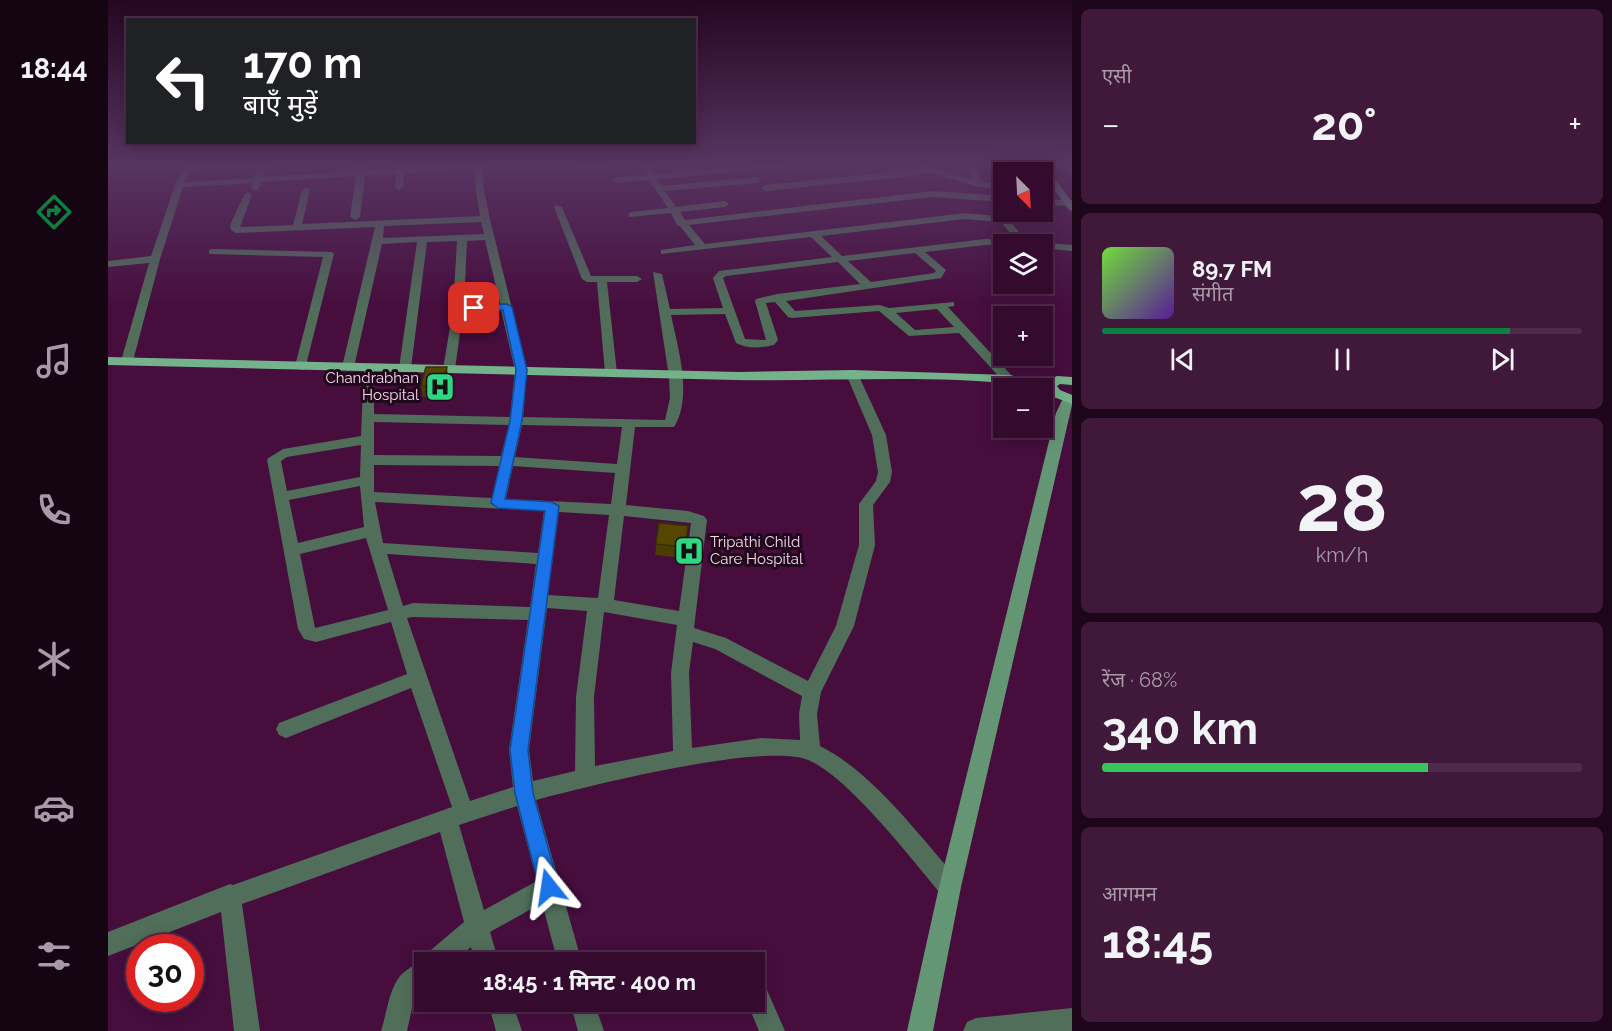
<!DOCTYPE html>
<html lang="hi">
<meta charset="utf-8">
<style>
:root{--surface:#340a2e;--page:#3f183a;--text:#f1f3f6;--muted:#a99aaa;--line:#4e2b4a;--accent:#0b8043}
body{margin:0;font-family:Raleway,"Noto Sans Devanagari",sans-serif;background:var(--page);color:var(--text);height:100vh;display:flex;flex-direction:column;font-size:22px;white-space:nowrap}
*{box-sizing:border-box;margin:0}
p{font-size:20px;color:var(--muted)}
.icon{flex:none;width:33px;height:33px;fill:none;stroke:currentColor;stroke-width:2;stroke-linecap:round;stroke-linejoin:round}
.map{position:relative;flex:1;overflow:hidden}
.panel{display:flex;flex-direction:column;gap:9px;padding:9px;background:#1d0619;width:540px}
.panel>*{flex:none}
.guide{position:absolute;left:18px;top:18px;width:570px;height:126px;border-radius:0px;box-shadow:0 3px 15px #0003,0 0 0 2px var(--line);background:#202124;color:#fff;overflow:hidden}
.needle{width:39px;rotate:156deg}
.fabs{position:absolute;left:885px;top:162px;display:grid;gap:12px}
.fabs a{display:grid;place-items:center;width:60px;height:60px;border-radius:0px;background:var(--surface);box-shadow:0 3px 15px #0003,0 0 0 2px var(--line);font-size:30px}
.speed{position:absolute;left:18px;top:934px;display:flex;gap:12px;font-size:30px;font-weight:700;text-align:center}
.speed>*{display:grid;place-content:center;width:78px;height:78px;border-radius:50%;background:var(--surface);box-shadow:0 3px 15px #0003,0 0 0 2px var(--line);line-height:1}
.speed .limit{border:9px solid #d22;background:#fff;color:#111}
.pin{position:absolute;display:grid;place-items:center;width:51px;height:51px;color:#fff;margin:-26px;border-radius:12px;box-shadow:0 3px 9px #0006}
.me{position:absolute;width:66px;margin:-33px;rotate:345deg;stroke-linejoin:round;filter:drop-shadow(0 0 4px #0008)}
.turn{display:flex;align-items:center;gap:21px;height:126px;padding:0 18px;font-size:27px}
.turn .icon{width:78px;height:78px;stroke-width:2.5}
.turn b{display:block;font-size:42px;line-height:51px}
.big{font-size:45px;font-weight:700;line-height:1.1}
.panel .card{flex:1;display:flex;flex-direction:column;justify-content:center;gap:9px;min-width:0;padding:0 21px;border-radius:9px;background:var(--page)}
.panel .dial{align-items:center;gap:0}
.dial b{font-size:78px;line-height:1}
.song{display:flex;align-items:center;gap:18px}
.cover{width:72px;height:72px;border-radius:9px;background:linear-gradient(135deg,hsl(100 70% 55%),hsl(270 70% 35%))}
.played{height:6px;border-radius:3px;background:linear-gradient(90deg,var(--accent) 85%,var(--line) 85%)}
.keys{display:flex;justify-content:space-around;direction:ltr}
.heat{display:flex;justify-content:space-between;align-items:center;font-size:33px;direction:ltr}
.charge{height:9px;border-radius:4px;background:linear-gradient(90deg,#34c759 68%,var(--line) 0)}
.trip{position:absolute;left:306px;top:952px;width:351px;height:60px;border-radius:0px;background:var(--surface);box-shadow:0 3px 15px #0003,0 0 0 2px var(--line);font-weight:700;line-height:60px;text-align:center}
main{display:flex;flex:1;min-height:0}
.tabs{display:flex;flex-direction:column;width:108px;justify-content:space-around;align-items:center;background:#150412;color:var(--muted)}
.tabs .icon{width:42px;height:42px}
.tabs .selected{color:var(--accent)}
.tabs b{font-size:27px;color:var(--text)}
.map>svg:first-child{display:block}
.lines{fill:none;stroke-linecap:round;stroke-linejoin:round}
.minor{fill:#506e5a;fill-rule:evenodd}
.secondary{fill:#649575;fill-rule:evenodd}
.primary{fill:#73b28a;fill-rule:evenodd}
.wall{fill:#4a3d00}
.shaded-wall{fill:#3c3200}
.building{fill:#564700;stroke:#3c3200;stroke-width:1.5}
.route{fill:#1a73e8;stroke:#114b97;stroke-width:1.5}
.labels{text-anchor:middle;dominant-baseline:central;stroke-width:6;stroke-linejoin:round;paint-order:stroke}
.poi-label{font-size:15px;fill:#f9d6f0;stroke:#20081b;text-anchor:end}
</style>
<main>
<nav class="tabs">
<b>18:44</b>
<svg class="icon selected" aria-label="directions" viewBox="0 0 24 24"><path d="M12 3l9 9-9 9-9-9zM9 14v-3h6M13 9l2 2-2 2"/></svg>
<svg class="icon" aria-label="music" viewBox="0 0 24 24"><path d="M9 18V5l10-2v13"/><circle cx="6" cy="18" r="3"/><circle cx="16" cy="16" r="3"/></svg>
<svg class="icon" aria-label="phone" viewBox="0 0 24 24"><path d="M5 4h4l2 5-3 2q2 4 5 5l2-3 5 2v4C11 20 4 13 5 4z"/></svg>
<svg class="icon" aria-label="climate" viewBox="0 0 24 24"><path d="M12 3v18M4 7l16 10M4 17L20 7"/></svg>
<svg class="icon" aria-label="car" viewBox="0 0 24 24"><path d="M5 17H2v-5l4-1 3-4h7l3 4 3 1v5h-3M9 17h6M6 11h13"/><circle cx="7" cy="17" r="2"/><circle cx="17" cy="17" r="2"/></svg>
<svg class="icon" aria-label="filters" viewBox="0 0 24 24"><path d="M4 7h16M4 17h16"/><circle cx="9" cy="7" r="2"/><circle cx="15" cy="17" r="2"/></svg>
</nav>
<div class="map">
<svg width="964" height="1031" viewBox="0 0 964 1031">
<rect width="100%" height="100%" fill="#460d3d"/>
<g class="lines">
<path class="minor" d="M77 165H144L140 167 82 171 77 182 146 178 151 165H159L155 177 249 171 250 165H258L257 171 289 169V165H297V168L375 165V186L382 219 419 370 415 417 557 420 562 398 561 377 545 272 554 274 562 309 615 308 605 278 611 271 724 257 703 237 553 254V250L587 245 572 226 569 225 563 213 521 217V213L524 212 560 208 541 180 509 183 505 180 509 177 538 175 531 165H539L546 174 654 165H686L682 167 549 179 554 186 649 177 653 180 649 183 557 191 568 207 617 201 621 204 617 207 572 212 577 220 824 191 896 196V202L824 197 581 225 597 244 857 213 899 217 918 241 964 245V251L934 248V244L877 245 817 252 838 270 833 278 678 301 687 311 772 305 781 308 846 302V306L840 307 904 376 906 379 904 382H896L851 333 801 336 771 311 684 318 680 317 667 302 658 303 670 340 666 345C654 348 639 349 628 343L617 314 563 315C570 348 585 397 566 427H527L518 505 580 511 596 516 599 520 586 628 618 638 700 681 728 626 751 545V504L768 481 770 472 764 435 738 374 744 370 750 374 778 435 784 472 782 482 765 505 767 545 746 626 713 692 709 714 712 746C766 773 810 835 850 879L853 887 850 895 842 898 834 895C804 860 741 777 700 760 655 742 480 786 428 800L474 963H450L434 903 382 932 391 963H367L363 947 343 963H316V986L306 999 299 1031H273C279 1013 280 992 292 976 299 968 312 963 317 955L356 922 332 832 134 904 152 1031H126L113 912 0 956V932L122 884 125 885 344 807 303 688 178 738 171 735 168 729 171 723 299 674 283 622 208 642 196 639 190 629 159 459 175 449 253 436 256 364H264L266 367V414L402 417 407 370 393 310 355 312 347 369 341 373 335 369 345 309 349 241 319 242 303 368 297 372 291 368 309 242 274 244 246 367 240 371 234 367 267 227 128 233 123 230 122 225 136 195 140 192 144 195 132 227 185 225 194 190 198 187 202 190 194 224 372 216 367 186V169L296 173 295 187 291 190 287 187 288 174 257 176 252 217 247 220 242 217 248 176 153 182 150 190 147 191 143 188 145 183 75 187 52 259 25 361 19 365 15 364 13 361 41 263 0 267V261L43 256 67 185ZM857 219 893 222 908 240 877 239 734 256 713 236ZM373 222 376 234 275 238 276 226ZM377 240 392 304 356 305 359 241ZM807 253 828 271 826 273 763 282 740 261ZM730 262 752 284 669 294 648 299 647 301 658 340 637 339 615 278 618 276ZM829 309 846 327 807 330 788 313ZM266 422 401 425 393 456 266 455ZM414 425 514 427 509 464 407 457ZM253 445 252 477 179 491 173 461 179 457ZM266 465 391 466 384 498 266 492ZM405 466 507 473 503 504 398 499ZM252 486 256 527 190 543 181 500ZM267 502 436 511 430 553 275 543ZM451 512 501 515 490 598 440 595ZM516 516 583 523 571 611 506 600ZM258 538 280 610 207 628 192 554ZM279 554 428 564 422 607 305 603 295 606ZM439 608 479 611 468 697 467 771 425 781 421 750ZM496 612 569 625 563 673 565 751 487 766 486 697ZM305 617 420 620 401 750 405 787 362 801 299 618ZM585 642 607 649 694 696 691 714 692 740 653 738 584 748 581 673ZM409 806 429 881 376 910 351 825Z
M474 165H500L476 169 472 167Z
M806 165H814L865 180 858 165H866L874 182 896 183V189L871 187 819 172 804 176 657 191 653 188 657 185 811 169 806 168Z
M890 165H898L902 172 895 174Z
M934 199 964 200V206L934 205Z
M447 205 454 207 483 276H529L534 279 529 282H499L509 373 507 376 503 377 497 373 489 282H479L474 279 446 207Z
M104 249 224 252 226 254 197 369 193 370 187 366 215 257 101 254V250Z
M646 978 655 981 677 1031H651L639 1002H646Z
M380 1002H404L414 1031H388Z
M462 1002H486L496 1031H470Z
M964 1008V1031H855L859 1022 868 1018Z"/>
<path class="secondary" d="M929 165H937L964 202V211L961 210Z
M960 395 964 396V405L853 887 825 1031H799L831 887 948 413 956 396Z"/>
<path class="primary" d="M0 357 631 372 744 370 900 375 940 381 949 376 964 377V385L952 384 949 386 952 390 964 395V404L943 396 938 388C835 373 731 382 627 380 418 375 209 370 0 365Z"/>
</g>
<path class="wall" d="M340 378 336 397H315L313 386Z
M551 523 580 526 576 558 547 555Z"/>
<path class="shaded-wall" d="M339 367 340 378 336 397 334 386Z"/>
<path class="building" d="M318 367H339L334 386H313Z
M551 523 580 526 577 547 548 544Z"/>
<linearGradient id="sky" x2="0" y2="1"><stop stop-color="#260722"/><stop offset="0.53" stop-color="#573562"/><stop offset="1" stop-color="#573562" stop-opacity="0"/></linearGradient>
<rect width="964" height="309" fill="url(#sky)"/>
<path class="route" d="M399 304 404 307 419 370 414 421 397 499 444 502 451 506 420 750 425 793 451 887 448 894 441 897 434 894 431 887 407 793 402 750 437 511 390 508 383 503 402 421 408 370 395 310 366 311 361 308 366 305Z"/>
<defs>
<g id="hospital-square" transform="scale(1.5)"><rect x="-9" y="-9" width="18" height="18" rx="4" fill="#2ed883" stroke="#20081b"/><path d="M-5-5h3v3.5h4V-5h3V5h-3V1.5h-4V5h-3Z" fill="#111"/></g>
</defs>
<g fill-rule="evenodd">
<use href="#hospital-square" x="332" y="387"/>
<use href="#hospital-square" x="581" y="551"/>
</g>
<g class="labels">
<g class="poi-label">
<text x="311" y="378">Chandrabhan<tspan x="311" dy="17">Hospital</tspan></text>
<text x="602" y="542" text-anchor="start">Tripathi Child<tspan x="602" dy="17">Care Hospital</tspan></text>
</g>
</g>
</svg>
<div class="fabs">
<a><svg class="needle" viewBox="-14 -14 28 28"><path d="M0-13l5 13h-10z" fill="#e53935"/><path d="M0 13l5-13h-10z" fill="#a99aaa"/></svg></a>
<a><svg class="icon" aria-label="layers" viewBox="0 0 24 24"><path d="M12 4l9 5-9 5-9-5zM3 14l9 5 9-5"/></svg></a>
<a>+</a>
<a>−</a>
</div>
<div class="speed"><div class="limit">30</div></div>
<div class="pin" style="left:366px;top:308px;background:#d93025"><svg class="icon" aria-label="arrive" viewBox="0 0 24 24"><path d="M6 21V4h12l-3 4 3 4H6"/></svg></div>
<svg class="me" style="left:441px;top:887px" viewBox="-20 -20 40 40"><path d="M0-17L14 15 0 8-14 15z" fill="#1a73e8" stroke="#fff" stroke-width="4"/></svg>
<div class="trip">18:45 · 1 मिनट · 400 m</div>
<div class="guide">
<div class="turn"><svg class="icon" aria-label="left" viewBox="0 0 24 24"><path d="M17 20v-9H6M10 6l-5 5 5 5"/></svg><div><b>170 m</b>बाएँ मुड़ें</div></div>
</div>
</div>
<section class="panel">
<div class="card"><p>एसी</p>
<div class="heat"><a>−</a><b class="big">20°</b><a>+</a></div>
</div>
<div class="card">
<div class="song"><i class="cover"></i><div><b>89.7 FM</b><p>संगीत</p></div></div>
<div class="played"></div>
<div class="keys"><svg class="icon" aria-label="previous" viewBox="0 0 24 24"><path d="M18 5L8 12l10 7zM5 5v14"/></svg><svg class="icon" aria-label="pause" viewBox="0 0 24 24"><path d="M8 5v14M16 5v14"/></svg><svg class="icon" aria-label="next" viewBox="0 0 24 24"><path d="M6 5l10 7-10 7zM19 5v14"/></svg></div>
</div>
<div class="card dial"><b>28</b><p>km/h</p></div>
<div class="card"><p>रेंज · 68%</p><b class="big">340 km</b><div class="charge"></div></div>
<div class="card"><p>आगमन</p><b class="big">18:45</b></div>
</section>
</main>
